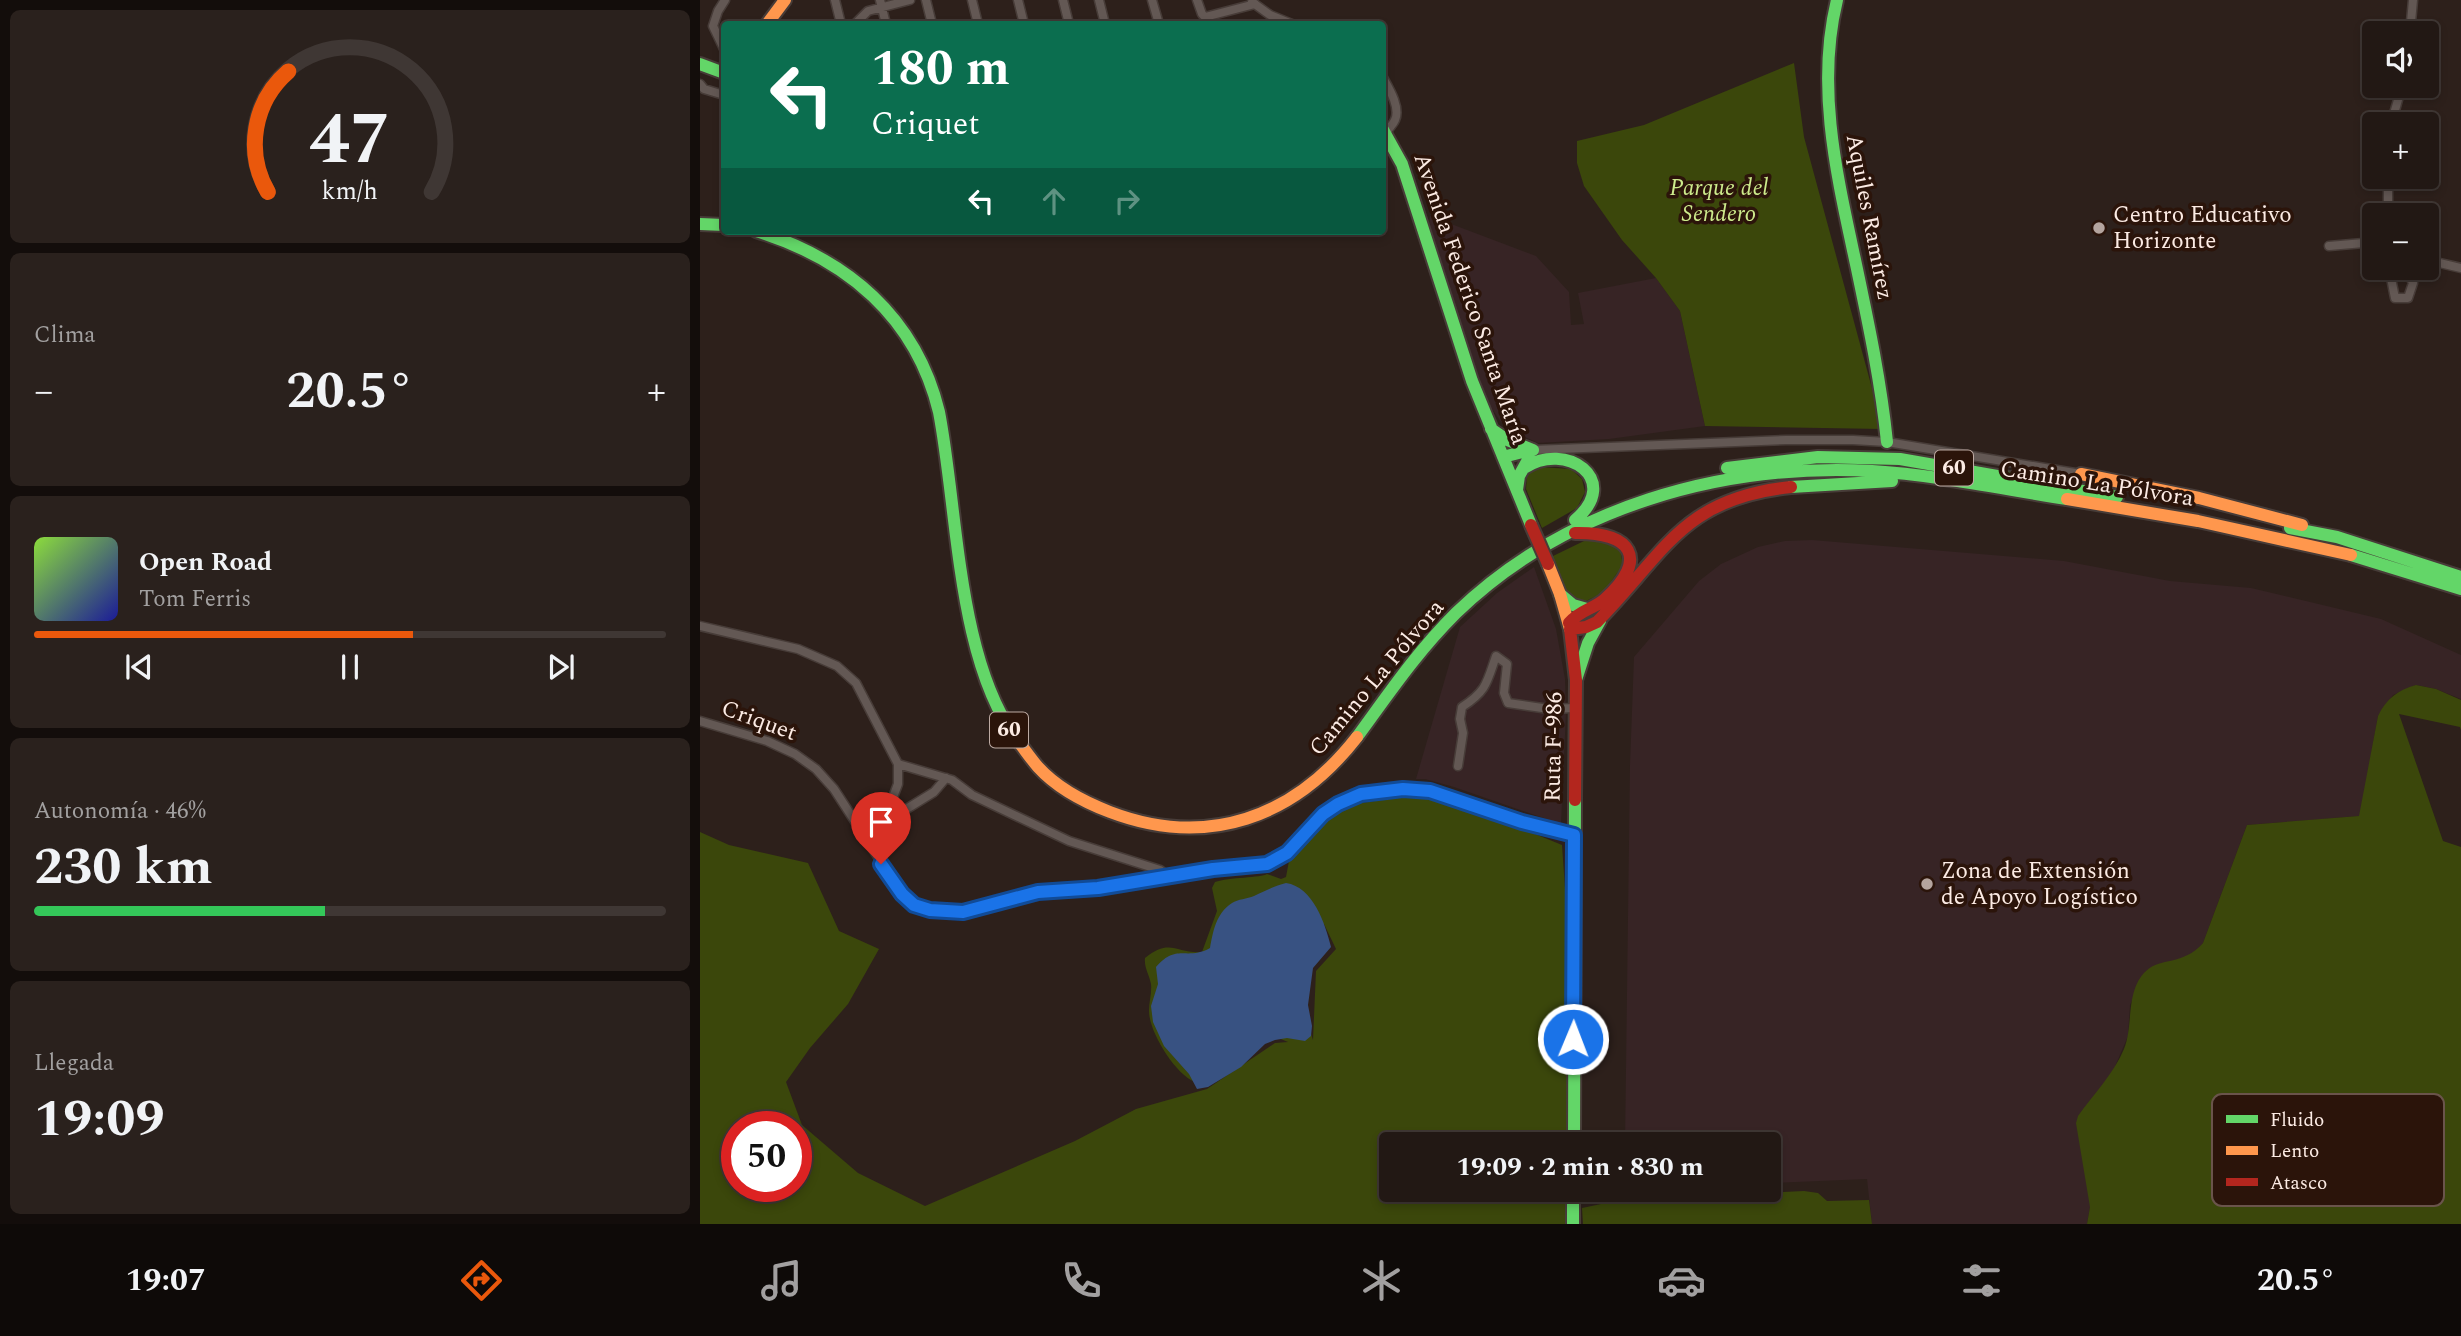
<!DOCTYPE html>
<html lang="es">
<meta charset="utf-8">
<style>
:root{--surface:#221814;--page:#2a211d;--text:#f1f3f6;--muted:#a2a0a0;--line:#3f3734;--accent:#ea580c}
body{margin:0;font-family:Spectral,serif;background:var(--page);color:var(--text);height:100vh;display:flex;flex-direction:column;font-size:26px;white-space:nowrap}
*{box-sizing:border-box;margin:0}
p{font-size:23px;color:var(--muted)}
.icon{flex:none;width:38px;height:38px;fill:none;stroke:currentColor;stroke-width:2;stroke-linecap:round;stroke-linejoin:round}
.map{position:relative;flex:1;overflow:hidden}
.drawer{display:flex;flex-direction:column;gap:10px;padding:10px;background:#130d0b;width:700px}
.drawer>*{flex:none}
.guide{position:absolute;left:21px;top:21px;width:665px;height:214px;border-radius:7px;box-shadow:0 4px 10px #0003,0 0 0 2px var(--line);background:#0b6e4f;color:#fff;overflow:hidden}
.controls{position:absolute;left:1662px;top:21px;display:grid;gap:14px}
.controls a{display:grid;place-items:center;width:77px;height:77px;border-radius:7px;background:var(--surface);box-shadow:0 4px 10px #0003,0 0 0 2px var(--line);font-size:35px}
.speed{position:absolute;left:21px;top:1111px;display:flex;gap:14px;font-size:35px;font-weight:700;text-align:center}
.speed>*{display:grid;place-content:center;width:91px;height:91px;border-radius:50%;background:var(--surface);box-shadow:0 4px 10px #0003,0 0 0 2px var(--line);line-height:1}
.speed .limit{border:10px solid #d22;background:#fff;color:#111}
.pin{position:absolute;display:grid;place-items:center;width:60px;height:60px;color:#fff;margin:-72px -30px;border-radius:50% 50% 50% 0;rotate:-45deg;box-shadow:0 0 7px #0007}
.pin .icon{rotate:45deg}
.me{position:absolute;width:77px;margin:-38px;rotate:1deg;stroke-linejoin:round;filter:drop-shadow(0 0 5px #0008)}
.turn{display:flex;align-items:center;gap:24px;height:147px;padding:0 35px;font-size:32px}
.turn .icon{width:91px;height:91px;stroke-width:2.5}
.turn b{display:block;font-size:49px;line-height:60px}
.lanes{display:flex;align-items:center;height:66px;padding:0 35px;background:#0003;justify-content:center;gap:35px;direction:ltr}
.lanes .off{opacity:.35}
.big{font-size:52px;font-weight:700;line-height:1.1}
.drawer .widget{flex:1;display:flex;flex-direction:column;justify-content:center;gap:10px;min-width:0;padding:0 24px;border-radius:10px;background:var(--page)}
.drawer .dial{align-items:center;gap:0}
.dial svg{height:182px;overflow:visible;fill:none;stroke:var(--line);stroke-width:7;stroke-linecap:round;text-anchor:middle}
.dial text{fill:var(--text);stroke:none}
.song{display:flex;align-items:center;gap:21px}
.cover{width:84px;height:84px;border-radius:10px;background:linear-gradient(135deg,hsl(90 70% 55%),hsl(240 70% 35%))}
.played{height:7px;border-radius:4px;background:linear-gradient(90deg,var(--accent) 60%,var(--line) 60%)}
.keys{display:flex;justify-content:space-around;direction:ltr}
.heat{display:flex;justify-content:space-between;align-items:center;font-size:38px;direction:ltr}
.charge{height:10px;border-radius:5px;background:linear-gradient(90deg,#34c759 46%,var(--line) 0)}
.trip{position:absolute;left:679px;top:1132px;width:402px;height:70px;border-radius:7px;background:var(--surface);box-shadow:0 4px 10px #0003,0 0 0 2px var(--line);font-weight:700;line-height:70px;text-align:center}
.menu{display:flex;height:112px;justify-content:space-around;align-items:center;background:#0e0a08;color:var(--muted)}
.menu .icon{width:49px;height:49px}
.menu .current{color:var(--accent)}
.menu b{font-size:32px;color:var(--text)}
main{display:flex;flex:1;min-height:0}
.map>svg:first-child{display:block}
.industrial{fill:#372425}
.green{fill:#3b470b;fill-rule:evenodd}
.water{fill:#385282}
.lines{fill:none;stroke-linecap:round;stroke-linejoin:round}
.street-casing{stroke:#473c38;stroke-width:11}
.fast-casing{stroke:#473c38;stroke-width:16}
.slow-casing{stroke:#473c38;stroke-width:16}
.jam-casing{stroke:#473c38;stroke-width:16}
.street{stroke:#635854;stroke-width:8}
.fast{stroke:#63d668;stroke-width:12}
.slow{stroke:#ff974d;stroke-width:12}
.jam{stroke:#b3261e;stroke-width:12}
.jam-bridge-casing{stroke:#473c38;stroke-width:16;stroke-linecap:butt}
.jam-bridge{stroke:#b3261e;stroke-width:12}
.route-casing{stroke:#114b97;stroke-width:18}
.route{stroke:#1a73e8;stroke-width:12}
.poi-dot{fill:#b4a49e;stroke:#2b140a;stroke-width:2.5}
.labels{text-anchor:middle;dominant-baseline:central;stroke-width:7;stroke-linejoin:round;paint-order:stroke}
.shield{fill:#2b140a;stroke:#bdaaa3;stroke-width:2}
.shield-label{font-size:21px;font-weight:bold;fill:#fcebe4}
.park-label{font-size:23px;font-style:italic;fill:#cdeb8c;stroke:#2b140a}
.poi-label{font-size:23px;fill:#fcebe4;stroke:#2b140a;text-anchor:start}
.street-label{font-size:23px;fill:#fcebe4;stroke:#2b140a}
.key{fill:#2b140a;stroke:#6a544b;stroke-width:2}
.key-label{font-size:19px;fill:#fcebe4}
</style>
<main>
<section class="drawer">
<div class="widget dial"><svg viewBox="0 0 100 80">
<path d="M14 69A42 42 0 1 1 86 69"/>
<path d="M14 69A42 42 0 0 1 23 16" stroke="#ea580c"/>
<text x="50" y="56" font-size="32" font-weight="700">47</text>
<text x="50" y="72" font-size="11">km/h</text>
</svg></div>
<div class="widget"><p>Clima</p>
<div class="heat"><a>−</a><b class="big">20.5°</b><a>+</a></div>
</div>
<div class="widget">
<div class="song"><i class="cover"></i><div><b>Open Road</b><p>Tom Ferris</p></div></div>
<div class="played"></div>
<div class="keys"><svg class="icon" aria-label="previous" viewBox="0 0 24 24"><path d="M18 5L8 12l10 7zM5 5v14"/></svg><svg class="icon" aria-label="pause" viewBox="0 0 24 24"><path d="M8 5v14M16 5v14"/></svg><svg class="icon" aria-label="next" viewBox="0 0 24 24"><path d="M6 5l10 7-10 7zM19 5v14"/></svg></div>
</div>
<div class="widget"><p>Autonomía · 46%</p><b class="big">230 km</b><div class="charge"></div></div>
<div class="widget"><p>Llegada</p><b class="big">19:09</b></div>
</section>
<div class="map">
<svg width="1761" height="1224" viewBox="0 0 1761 1224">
<rect width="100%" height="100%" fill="#2d201b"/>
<path class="industrial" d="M730 216 836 256 869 292 871 325 884 324 878 293 956 278 980 311 1005 426 909 439 838 443 823 436 801 422 786 400 773 360 762 338 728 227Z
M1112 540 1364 561 1470 581 1551 588 1681 619 1761 655V699L1736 689 1716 685 1693 695 1678 716 1660 816 1547 825 1503 943 1496 952 1481 960 1457 965 1446 971 1430 1005 1428 1036 1416 1064 1387 1224H1172L1167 1179 1069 1183V1144H925L930 765 934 657 999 581 1021 564 1058 547 1085 541Z
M834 567 856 629 865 679 866 713 861 824 754 787 725 779H716L760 627 797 593Z"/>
<path class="green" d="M1094 63 1104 137 1183 429 1005 426 980 311 956 278 922 240 884 186 877 163V141L944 125Z
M839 467 871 469 882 479 885 492 877 508 842 528 826 489 827 475Z
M906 540 920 549 923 565 903 593 884 602 866 595 851 557 884 541Z
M1716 685 1736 689 1761 700V730L1760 727 1699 714 1743 841 1761 847V1224H1387L1390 1207 1376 1123 1378 1116C1393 1095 1414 1073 1424 1049 1434 1024 1425 991 1446 971 1460 957 1483 966 1503 943L1547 825 1659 816 1678 716C1686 699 1698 690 1716 685Z
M721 794 781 812 862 845 870 961 869 1144H691V1190H869L868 1224H0V832L29 845 108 863 139 931 179 949 148 1004 110 1048 86 1082 102 1125 158 1173 225 1206 375 1141 436 1109 507 1089 575 1043 588 1042 576 1037 495 1082C475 1074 449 1032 449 1011 449 1002 452 993 451 984 449 974 444 968 445 958 470 937 477 954 502 952L517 911 512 888 515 882C529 877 561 878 567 874L581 879 586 877 589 861 642 806ZM624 924 636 949 616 971 613 1040C600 1003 611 960 624 924ZM37 1127H96V1186H37Z
M1104 1191 1118 1193 1127 1201 1169 1200 1172 1224H883L882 1208 925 1199Z"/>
<path class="water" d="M586 883C613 887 625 923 631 947L613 968 608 1005 612 1026 611 1036 605 1041 587 1038 575 1040 565 1044 541 1067 508 1087 497 1089 489 1074 464 1046 453 1022 451 1006 458 984 456 967C477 943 487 961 510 948 513 932 516 913 532 903 538 899 547 899 554 896 565 891 574 886 586 883Z"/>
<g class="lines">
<g class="street-casing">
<path id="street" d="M135 0 141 24
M180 0 186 24
M226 0 232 24
M272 0 278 24
M318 0 324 24
M363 0 369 24
M399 0 405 24
M452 0 459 24
M497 0 502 14 505 17 555 4
M552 2 570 15 592 24
M155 24 168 11 210 0
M1710 33 1713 0
M24 49 13 26 18 11 25 0
M682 76C688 87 701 107 695 120 693 125 688 128 686 134
M0 84 4 89 24 95
M1691 124 1702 86
M1688 177V215
M1629 246 1675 242
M1727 260 1761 268
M1689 268 1695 298H1708L1713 283 1706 268
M833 450 1086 440H1153L1187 442 1381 474
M0 626 98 649 137 666 156 683 198 764V784L190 805 189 817 165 839
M0 721 67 741 95 754 116 769 134 789 202 894 210 902 224 909 263 912 338 892 399 888 513 869 559 866 575 861 587 853 623 814 638 804 661 794 703 789 730 791 822 822 874 835
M198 764 252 780 272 795 369 841 460 870 468 877
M758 766 763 733 760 719 762 707C787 691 787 682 796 656L807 664 804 693 808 703 849 709 875 708
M187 821 234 792 246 778"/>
</g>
<g class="fast-casing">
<path id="fast" d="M1137 0C1115 89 1138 180 1157 269 1169 326 1181 383 1187 442
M0 64 24 73
M682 128 702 164 772 381 831 525
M0 224 24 225
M56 231C147 259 216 317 239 412 258 510 257 662 318 741
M791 429 807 440 833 450
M803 457 830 450
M824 468C866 440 923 480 875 520
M1027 468 1118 457 1200 459 1417 497
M1091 487 1192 481
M817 490 819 476 829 458
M1590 528 1637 537 1761 577
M1651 555 1761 589
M860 594 873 605 887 609
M876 680 888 643 900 621
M657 737C690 692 716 653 756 613 866 507 1022 463 1172 471 1237 475 1302 489 1367 499
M874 1144 875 800
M873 1190V1224"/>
</g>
<g class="slow-casing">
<path id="slow" d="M67 24 85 0
M1381 474 1499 498 1602 525
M1367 499 1498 521 1651 555
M848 564 860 594 870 629
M318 741C325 750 331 759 338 767 357 788 384 802 410 812 507 849 594 818 657 737"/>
</g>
<g class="jam-casing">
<path id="jam" d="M869 623C880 610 894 609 905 599 950 558 931 532 875 533
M870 629 876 680 875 800
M870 629 886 627 897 622C965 553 982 498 1091 487"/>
</g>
<use href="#street" class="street"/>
<use href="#fast" class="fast"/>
<use href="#slow" class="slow"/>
<use href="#jam" class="jam"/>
<g class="jam-bridge-casing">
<path id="jam-bridge" d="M831 525 848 564"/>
</g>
<use href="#jam-bridge" class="jam-bridge"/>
</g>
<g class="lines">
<g class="route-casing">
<path id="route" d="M181 864 202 894 214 905 230 910 263 912 338 892 398 888 513 869 567 864 587 853 623 814 638 804 661 794 703 789 730 791 822 822 874 835 873 1039"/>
</g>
<use href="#route" class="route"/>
</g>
<g class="poi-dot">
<circle cx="1399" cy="228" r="7"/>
<circle cx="1227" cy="884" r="7"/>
</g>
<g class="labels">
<g class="shield">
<rect x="1235" y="450.5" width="38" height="35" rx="5"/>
<rect x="290" y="712.5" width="38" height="35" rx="5"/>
</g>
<g class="shield-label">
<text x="1254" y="468">60</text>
<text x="309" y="730">60</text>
</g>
<g class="park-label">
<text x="1019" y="188">Parque del<tspan x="1019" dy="26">Sendero</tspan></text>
</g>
<g class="poi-label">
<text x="1413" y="215">Centro Educativo<tspan x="1413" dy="26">Horizonte</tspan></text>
<text x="1241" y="871">Zona de Extensión<tspan x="1241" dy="26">de Apoyo Logístico</tspan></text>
</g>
<g class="street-label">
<text transform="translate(1169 217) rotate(79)">Aquiles Ramírez</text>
<text transform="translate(770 299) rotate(71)">Avenida Federico Santa María</text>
<text transform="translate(1397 484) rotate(9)">Camino La Pólvora</text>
<text transform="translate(677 678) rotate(-50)">Camino La Pólvora</text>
<text transform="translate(59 721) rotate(20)">Criquet</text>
<text transform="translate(854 747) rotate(-89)">Ruta F-986</text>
</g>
</g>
<rect x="1512" y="1094" width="232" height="112" rx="10" class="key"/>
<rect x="1526" y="1115" width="32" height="8" fill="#63d668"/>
<rect x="1526" y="1146" width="32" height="9" fill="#ff974d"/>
<rect x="1526" y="1178" width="32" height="8" fill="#b3261e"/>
<g class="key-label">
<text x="1570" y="1126">Fluido</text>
<text x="1570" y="1157">Lento</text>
<text x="1570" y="1189">Atasco</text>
</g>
</svg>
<div class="controls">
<a><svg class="icon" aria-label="sound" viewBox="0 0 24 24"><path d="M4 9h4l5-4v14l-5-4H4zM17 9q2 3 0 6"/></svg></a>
<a>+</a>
<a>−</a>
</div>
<div class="speed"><div class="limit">50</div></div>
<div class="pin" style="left:181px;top:864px;background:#d93025"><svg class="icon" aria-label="arrive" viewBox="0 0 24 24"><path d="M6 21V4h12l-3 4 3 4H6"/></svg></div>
<svg class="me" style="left:873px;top:1039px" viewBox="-20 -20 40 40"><circle r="17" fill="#1a73e8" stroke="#fff" stroke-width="3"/><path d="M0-11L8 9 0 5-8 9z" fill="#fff"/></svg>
<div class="trip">19:09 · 2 min · 830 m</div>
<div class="guide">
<div class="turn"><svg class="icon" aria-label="left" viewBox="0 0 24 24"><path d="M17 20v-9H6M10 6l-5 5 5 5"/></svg><div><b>180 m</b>Criquet</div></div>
<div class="lanes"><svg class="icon" aria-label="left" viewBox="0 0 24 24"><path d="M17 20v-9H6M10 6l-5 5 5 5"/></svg><svg class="icon off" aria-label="ahead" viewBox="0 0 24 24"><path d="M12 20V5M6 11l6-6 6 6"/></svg><svg class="icon off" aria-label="right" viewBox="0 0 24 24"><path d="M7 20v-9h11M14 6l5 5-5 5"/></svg></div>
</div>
</div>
</main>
<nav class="menu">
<b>19:07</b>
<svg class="icon current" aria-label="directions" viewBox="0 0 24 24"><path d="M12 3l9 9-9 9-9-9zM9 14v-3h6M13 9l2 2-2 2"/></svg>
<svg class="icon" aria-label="music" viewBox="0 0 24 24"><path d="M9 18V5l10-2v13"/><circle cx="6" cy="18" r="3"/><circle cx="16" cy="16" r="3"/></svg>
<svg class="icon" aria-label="phone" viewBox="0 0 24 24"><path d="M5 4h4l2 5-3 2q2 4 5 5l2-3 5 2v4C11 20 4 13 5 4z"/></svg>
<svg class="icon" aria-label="climate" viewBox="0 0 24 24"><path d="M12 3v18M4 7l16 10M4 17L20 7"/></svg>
<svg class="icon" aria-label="car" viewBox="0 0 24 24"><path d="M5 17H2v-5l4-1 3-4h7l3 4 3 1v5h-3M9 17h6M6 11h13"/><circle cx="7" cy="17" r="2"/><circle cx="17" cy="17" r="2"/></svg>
<svg class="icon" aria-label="filters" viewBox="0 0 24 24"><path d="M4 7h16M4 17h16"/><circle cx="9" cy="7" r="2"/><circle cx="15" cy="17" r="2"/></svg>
<b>20.5°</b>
</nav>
